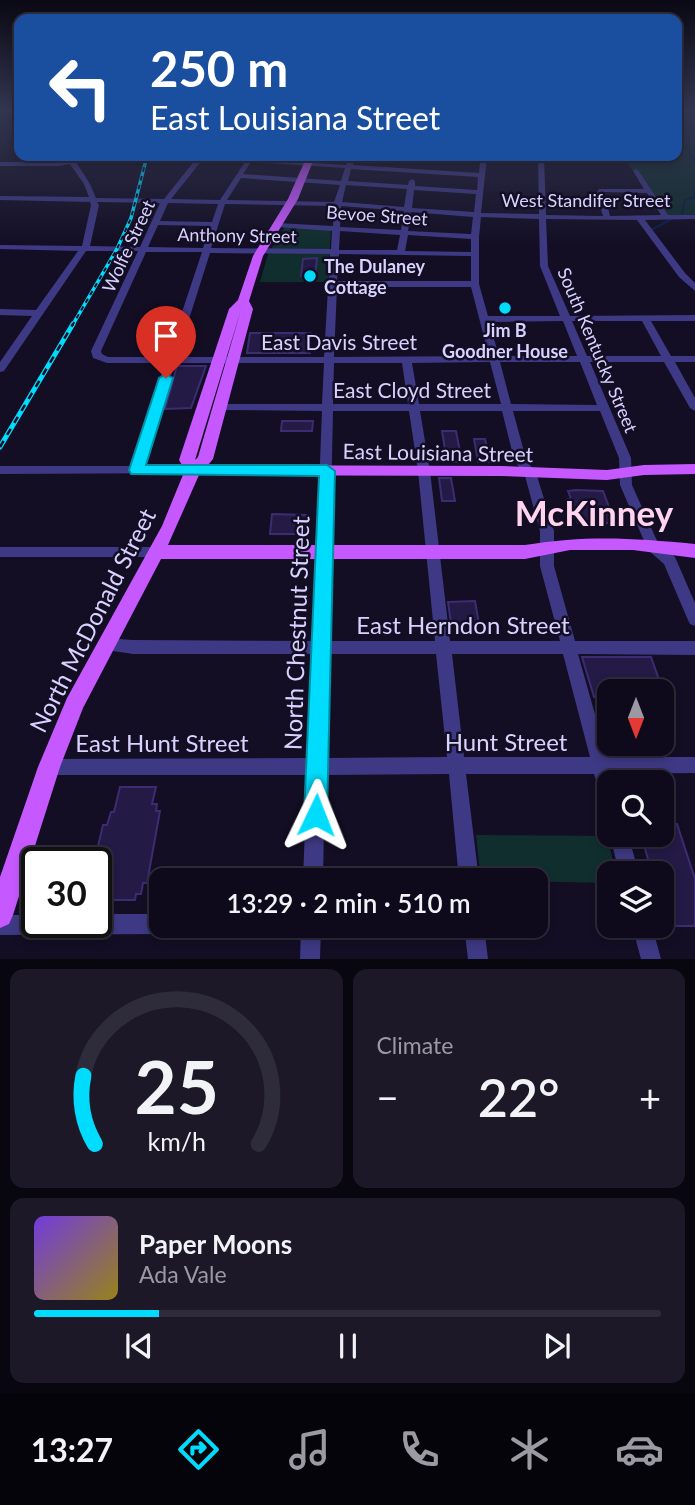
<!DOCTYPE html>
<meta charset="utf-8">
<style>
:root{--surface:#0e0a1b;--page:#1c1828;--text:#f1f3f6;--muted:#9b9aa3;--line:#2e2b3a;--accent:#00dcfd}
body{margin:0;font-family:Lato,sans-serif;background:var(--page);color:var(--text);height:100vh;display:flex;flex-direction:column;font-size:26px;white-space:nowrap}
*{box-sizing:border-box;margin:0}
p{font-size:23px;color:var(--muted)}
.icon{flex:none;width:38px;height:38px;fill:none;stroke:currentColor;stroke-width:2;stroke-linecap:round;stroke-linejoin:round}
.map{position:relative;height:959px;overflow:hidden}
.details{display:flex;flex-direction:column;gap:10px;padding:10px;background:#08060f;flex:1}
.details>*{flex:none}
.top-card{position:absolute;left:14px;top:14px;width:668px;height:147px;border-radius:14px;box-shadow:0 4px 10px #0003,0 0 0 2px var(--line);background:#1a4fa0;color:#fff;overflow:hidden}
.needle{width:46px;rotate:180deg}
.controls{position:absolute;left:597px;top:679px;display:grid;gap:14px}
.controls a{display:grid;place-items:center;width:77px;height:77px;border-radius:14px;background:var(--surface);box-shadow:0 4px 10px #0003,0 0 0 2px var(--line);font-size:35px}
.speed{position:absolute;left:21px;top:847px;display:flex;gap:14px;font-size:35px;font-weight:700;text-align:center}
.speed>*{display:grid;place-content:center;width:91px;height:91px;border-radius:50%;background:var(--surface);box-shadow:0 4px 10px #0003,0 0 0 2px var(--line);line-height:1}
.speed .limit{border:4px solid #111;border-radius:10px;background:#fff;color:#111}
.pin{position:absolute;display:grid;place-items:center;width:60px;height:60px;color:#fff;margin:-72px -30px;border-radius:50% 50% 50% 0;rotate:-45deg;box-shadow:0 0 7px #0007}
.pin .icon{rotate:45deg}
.me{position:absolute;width:77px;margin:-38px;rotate:2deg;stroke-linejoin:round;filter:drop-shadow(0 0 5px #0008)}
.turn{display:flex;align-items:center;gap:24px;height:147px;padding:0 21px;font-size:32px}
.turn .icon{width:91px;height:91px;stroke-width:2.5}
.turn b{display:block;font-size:49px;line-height:60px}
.big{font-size:52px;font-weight:600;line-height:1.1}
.details .tile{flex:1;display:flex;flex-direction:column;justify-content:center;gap:10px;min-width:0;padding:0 24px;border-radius:14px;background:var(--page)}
.details .dial{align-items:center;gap:0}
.dial svg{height:182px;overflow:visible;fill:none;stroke:var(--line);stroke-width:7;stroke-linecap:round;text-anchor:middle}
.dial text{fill:var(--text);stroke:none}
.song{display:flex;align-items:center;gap:21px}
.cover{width:84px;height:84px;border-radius:10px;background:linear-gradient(135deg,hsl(260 70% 55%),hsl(50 70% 35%))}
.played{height:7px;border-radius:4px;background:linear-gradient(90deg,var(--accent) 20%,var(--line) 20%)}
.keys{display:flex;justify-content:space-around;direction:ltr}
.heat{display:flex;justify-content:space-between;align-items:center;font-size:38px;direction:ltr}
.details .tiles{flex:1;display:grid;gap:10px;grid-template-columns:1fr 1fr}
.tile:last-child{grid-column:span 2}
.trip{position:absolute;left:149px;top:868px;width:399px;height:70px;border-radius:14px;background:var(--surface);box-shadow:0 4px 10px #0003,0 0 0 2px var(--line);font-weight:600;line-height:70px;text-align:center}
.menu{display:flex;height:112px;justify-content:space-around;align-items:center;background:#06040b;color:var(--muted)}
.menu .icon{width:49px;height:49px}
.menu .on{color:var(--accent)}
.menu b{font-size:32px;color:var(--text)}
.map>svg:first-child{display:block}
.green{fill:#112e2e}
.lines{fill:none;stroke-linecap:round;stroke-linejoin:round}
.stream{stroke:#0b1f46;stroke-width:2}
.building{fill:#241a46;stroke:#3c2c72;stroke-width:2}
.minor{fill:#3e3984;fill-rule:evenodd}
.major{fill:#c559ff;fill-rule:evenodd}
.rail-far1-casing{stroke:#00dcfd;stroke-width:3.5}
.rail-casing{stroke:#00dcfd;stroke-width:5}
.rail-far1{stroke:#130e24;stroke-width:2;stroke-dasharray:4.5;stroke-linecap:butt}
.rail{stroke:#130e24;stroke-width:2.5;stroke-dasharray:7;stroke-linecap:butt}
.route{fill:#00dcfd;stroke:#008fa4;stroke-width:2}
.poi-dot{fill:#00dcfd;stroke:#130e24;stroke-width:2.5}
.labels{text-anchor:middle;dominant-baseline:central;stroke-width:5;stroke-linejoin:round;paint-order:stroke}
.far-street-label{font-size:18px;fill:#d8d2ff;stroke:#130e24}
.far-poi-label{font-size:18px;font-weight:bold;fill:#d8d2ff;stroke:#130e24;text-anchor:start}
.street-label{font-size:21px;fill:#d8d2ff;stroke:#130e24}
.near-street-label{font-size:24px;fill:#d8d2ff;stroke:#130e24}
.town-label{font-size:35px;font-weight:bold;fill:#ffd4ee;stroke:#130e24}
</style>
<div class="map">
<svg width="695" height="959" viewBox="0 0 695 959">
<rect width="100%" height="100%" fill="#130e24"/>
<path class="green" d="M677 116 695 117V215H666L638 172 633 171 622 156H677Z
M285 227 331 228 328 282H260L268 254Z
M476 835 607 836 616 873H609V883L481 880Z"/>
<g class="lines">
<path class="stream" d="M695 115 689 122 694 126 692 131 687 133 689 140 686 148 695 161
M682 214 685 200 695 197V189
M651 230 670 220"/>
</g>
<path class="building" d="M317 258 315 277 301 276 303 259Z
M250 333H311L310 353H247Z
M177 366H206L191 408 165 409Z
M282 421H313L312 431H281Z
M442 431H456L462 462H447Z
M474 439H485L490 462H478Z
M439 478H451L455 501H442Z
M576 490 603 491 615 523H578L568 499H571L568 491Z
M272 514 306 515 304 534H270Z
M475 601 479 624H464V627L451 624 448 602Z
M582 657H651L663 691H609V697H594Z
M120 787H156L152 804H157L156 811H160L147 883H143L141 894H136L135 900H96L99 882H96L94 863 103 825H107L111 812H114Z
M662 823 677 824 695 879V926H667L662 908V873H652L641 835H662Z"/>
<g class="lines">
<path class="minor" d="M89 156H100L76 162 90 184 96 198 164 199 196 159 179 158 176 156 247 158 249 156H255L253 159 346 165 349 156H355L353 165 479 173 480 161 434 158 431 156H487L481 213 539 214 538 156H544L546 215 603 216 596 194 599 189H644L633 171 636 169 638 170 668 215H695V219L645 220 685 273 695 283V291L679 277 637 220 546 219 548 266 570 316 695 315V321H651L671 356H695V362H675L695 398V411L690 408 664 362H590L631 458 632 485 658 543 675 557 695 603V626L690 624 688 620 664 564 648 550 620 485 619 458 600 411H513L526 459 537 476 554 531V566L575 641H695V655L578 654 607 757H695V773L612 774 614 782H609V806L603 803 594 774H466L479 880H459L449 774 325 775 323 880H303L307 775H49L43 773 40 767 43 761 49 759 308 758 312 654H133L100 649 97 644 100 639 105 638 133 640 313 641 322 411 220 410 215 407 220 404H322L324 363H175L143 466H193L197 467 199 470 197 473 0 474V466H131L165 363H107L93 358 91 351 138 251H86L4 371 0 372V362L32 316 0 315V309L36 310 78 251 0 249V245L82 246 91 205 90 202 0 200V196L89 197 84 184 70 164 59 166H0V162H59ZM203 159 245 162 220 200 171 199ZM251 162 345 168 341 181 243 174ZM351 169 478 177 477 190 415 186V181L412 179 409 181 408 185 348 181ZM241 178 340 185 334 202 227 200ZM346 185 407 189 404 207 342 202ZM414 190 476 194 474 212 412 208ZM604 192 647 193 661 215 610 216ZM97 202 160 203 140 247 90 246 99 205ZM168 203 218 204 212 222 160 221ZM225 204 334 206 333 226 277 223 273 225 277 227 332 231 331 249 211 248ZM341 206 404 211 401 230 340 227ZM411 212 473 217 471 234 408 231ZM481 217 539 219 540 266 560 316H488L479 284V237ZM158 225 210 226 203 248 148 247ZM340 231 400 235 397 250H339ZM408 235 471 239V252L405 251ZM146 252H202L167 357H108L102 354 101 351ZM210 253 330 254 324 357H177ZM339 254 471 256V281H337ZM337 287H471L489 356 334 357ZM563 321 577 356H499L489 322ZM572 321H642L661 356H587ZM490 362 501 404H419L412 363ZM500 362H580L597 405 511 404ZM334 363H402L408 404H333ZM333 411H409L418 471 435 641H328ZM420 411H502L514 459 525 476 540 531V566L560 641H450L430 471ZM328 654H436L447 757 325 758ZM452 654H563L590 757H464Z
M0 547H156L161 548 163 552 161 556 156 557H0Z
M610 835H628L639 873H619Z
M96 914H161V926H170L168 931 161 934 0 935V915H37V922H96Z
M301 926H321L320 959H300Z
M464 926H484L488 959H468Z
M632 926H652L661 959H641Z"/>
<path class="major" d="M307 156H315L298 199 263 256 249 301 253 309 213 459 208 465 500 466 607 470 644 465 695 464V474L644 475 607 480 500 476 199 475 168 545H525C587 535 633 538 695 544V558L633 550H570L525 559H161L83 708 60 767 13 915 9 924 0 928V877L38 767 67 698 162 526 185 470 179 460 229 309 238 300 253 256 288 199ZM241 310 198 457 195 460Z"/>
<g class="rail-far1-casing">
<path id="rail-far1" d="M72 326 117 249 131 218 147 156"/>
</g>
<g class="rail-casing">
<path id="rail" d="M0 447 73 324"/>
</g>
<use href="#rail-far1" class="rail-far1"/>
<use href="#rail" class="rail"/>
</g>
<linearGradient id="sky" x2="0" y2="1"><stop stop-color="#0a0814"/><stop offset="0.45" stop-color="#333650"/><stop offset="1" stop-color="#333650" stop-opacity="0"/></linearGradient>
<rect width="695" height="245" fill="url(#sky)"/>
<path class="route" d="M166 374 173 378 146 465H327L335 471 327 815 324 824 316 827 307 824 304 815 319 476 131 474 129 470 159 378Z"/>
<g class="poi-dot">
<circle cx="310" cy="276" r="7"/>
<circle cx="505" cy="308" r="7"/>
</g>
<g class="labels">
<g class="far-street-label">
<text x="586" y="200">West Standifer Street</text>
<text transform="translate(377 215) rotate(4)">Bevoe Street</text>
<text transform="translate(237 235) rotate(1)">Anthony Street</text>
<text transform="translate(128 246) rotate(-65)">Wolfe Street</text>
<text transform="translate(598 350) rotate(67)">South Kentucky Street</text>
</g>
<g class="far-poi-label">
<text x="324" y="266">The Dulaney<tspan x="324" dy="21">Cottage</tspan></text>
<text x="505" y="330" text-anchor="middle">Jim B<tspan x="505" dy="21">Goodner House</tspan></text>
</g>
<g class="street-label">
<text x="339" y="341">East Davis Street</text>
<text x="412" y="389">East Cloyd Street</text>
<text transform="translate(438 452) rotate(1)">East Louisiana Street</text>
</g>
<g class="near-street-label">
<text transform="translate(92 620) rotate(-63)">North McDonald Street</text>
<text x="463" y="624">East Herndon Street</text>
<text transform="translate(296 633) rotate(-88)">North Chestnut Street</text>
<text x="506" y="741">Hunt Street</text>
<text x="162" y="742">East Hunt Street</text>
</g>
<g class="town-label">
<text x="594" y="512">McKinney</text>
</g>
</g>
</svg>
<div class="controls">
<a><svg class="needle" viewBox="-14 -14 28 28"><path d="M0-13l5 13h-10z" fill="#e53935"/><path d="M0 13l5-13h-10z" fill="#9b9aa3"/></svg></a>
<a><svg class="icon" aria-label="search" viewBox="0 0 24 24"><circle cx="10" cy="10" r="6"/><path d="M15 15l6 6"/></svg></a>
<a><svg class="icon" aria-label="layers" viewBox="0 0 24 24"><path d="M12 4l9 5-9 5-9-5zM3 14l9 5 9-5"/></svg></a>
</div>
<div class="speed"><div class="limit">30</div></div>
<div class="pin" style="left:166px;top:378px;background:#d93025"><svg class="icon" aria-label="arrive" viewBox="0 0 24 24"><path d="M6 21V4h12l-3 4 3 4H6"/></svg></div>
<svg class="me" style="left:316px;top:815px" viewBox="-20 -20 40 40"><path d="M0-17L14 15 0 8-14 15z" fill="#00dcfd" stroke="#fff" stroke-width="4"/></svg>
<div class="trip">13:29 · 2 min · 510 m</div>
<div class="top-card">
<div class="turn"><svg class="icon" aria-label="left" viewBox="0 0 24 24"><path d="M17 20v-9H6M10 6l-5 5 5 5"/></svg><div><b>250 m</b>East Louisiana Street</div></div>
</div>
</div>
<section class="details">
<div class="tiles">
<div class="tile dial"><svg viewBox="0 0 100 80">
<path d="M14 69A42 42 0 1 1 86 69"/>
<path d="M14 69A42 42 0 0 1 9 39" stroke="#00dcfd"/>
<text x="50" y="56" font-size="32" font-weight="700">25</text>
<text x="50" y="72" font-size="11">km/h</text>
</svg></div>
<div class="tile"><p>Climate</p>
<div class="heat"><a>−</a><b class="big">22°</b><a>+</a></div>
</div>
<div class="tile">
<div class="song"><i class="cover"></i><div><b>Paper Moons</b><p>Ada Vale</p></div></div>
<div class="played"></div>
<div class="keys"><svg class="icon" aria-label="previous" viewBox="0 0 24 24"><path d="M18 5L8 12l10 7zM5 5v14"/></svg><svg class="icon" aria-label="pause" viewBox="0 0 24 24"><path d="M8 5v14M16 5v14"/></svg><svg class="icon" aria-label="next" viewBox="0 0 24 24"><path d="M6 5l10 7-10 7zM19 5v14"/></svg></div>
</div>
</div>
</section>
<nav class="menu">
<b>13:27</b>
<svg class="icon on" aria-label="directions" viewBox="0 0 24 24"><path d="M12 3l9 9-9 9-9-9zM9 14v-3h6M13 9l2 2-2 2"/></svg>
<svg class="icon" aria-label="music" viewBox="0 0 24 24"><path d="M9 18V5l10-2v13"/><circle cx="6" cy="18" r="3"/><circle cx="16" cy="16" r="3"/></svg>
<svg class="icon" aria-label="phone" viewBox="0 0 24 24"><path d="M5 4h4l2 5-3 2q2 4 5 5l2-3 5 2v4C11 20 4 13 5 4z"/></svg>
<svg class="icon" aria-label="climate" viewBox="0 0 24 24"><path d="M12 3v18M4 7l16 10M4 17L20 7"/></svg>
<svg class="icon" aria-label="car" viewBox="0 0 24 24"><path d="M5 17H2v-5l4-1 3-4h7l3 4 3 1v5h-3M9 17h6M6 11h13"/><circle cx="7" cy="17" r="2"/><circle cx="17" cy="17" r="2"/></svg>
</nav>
